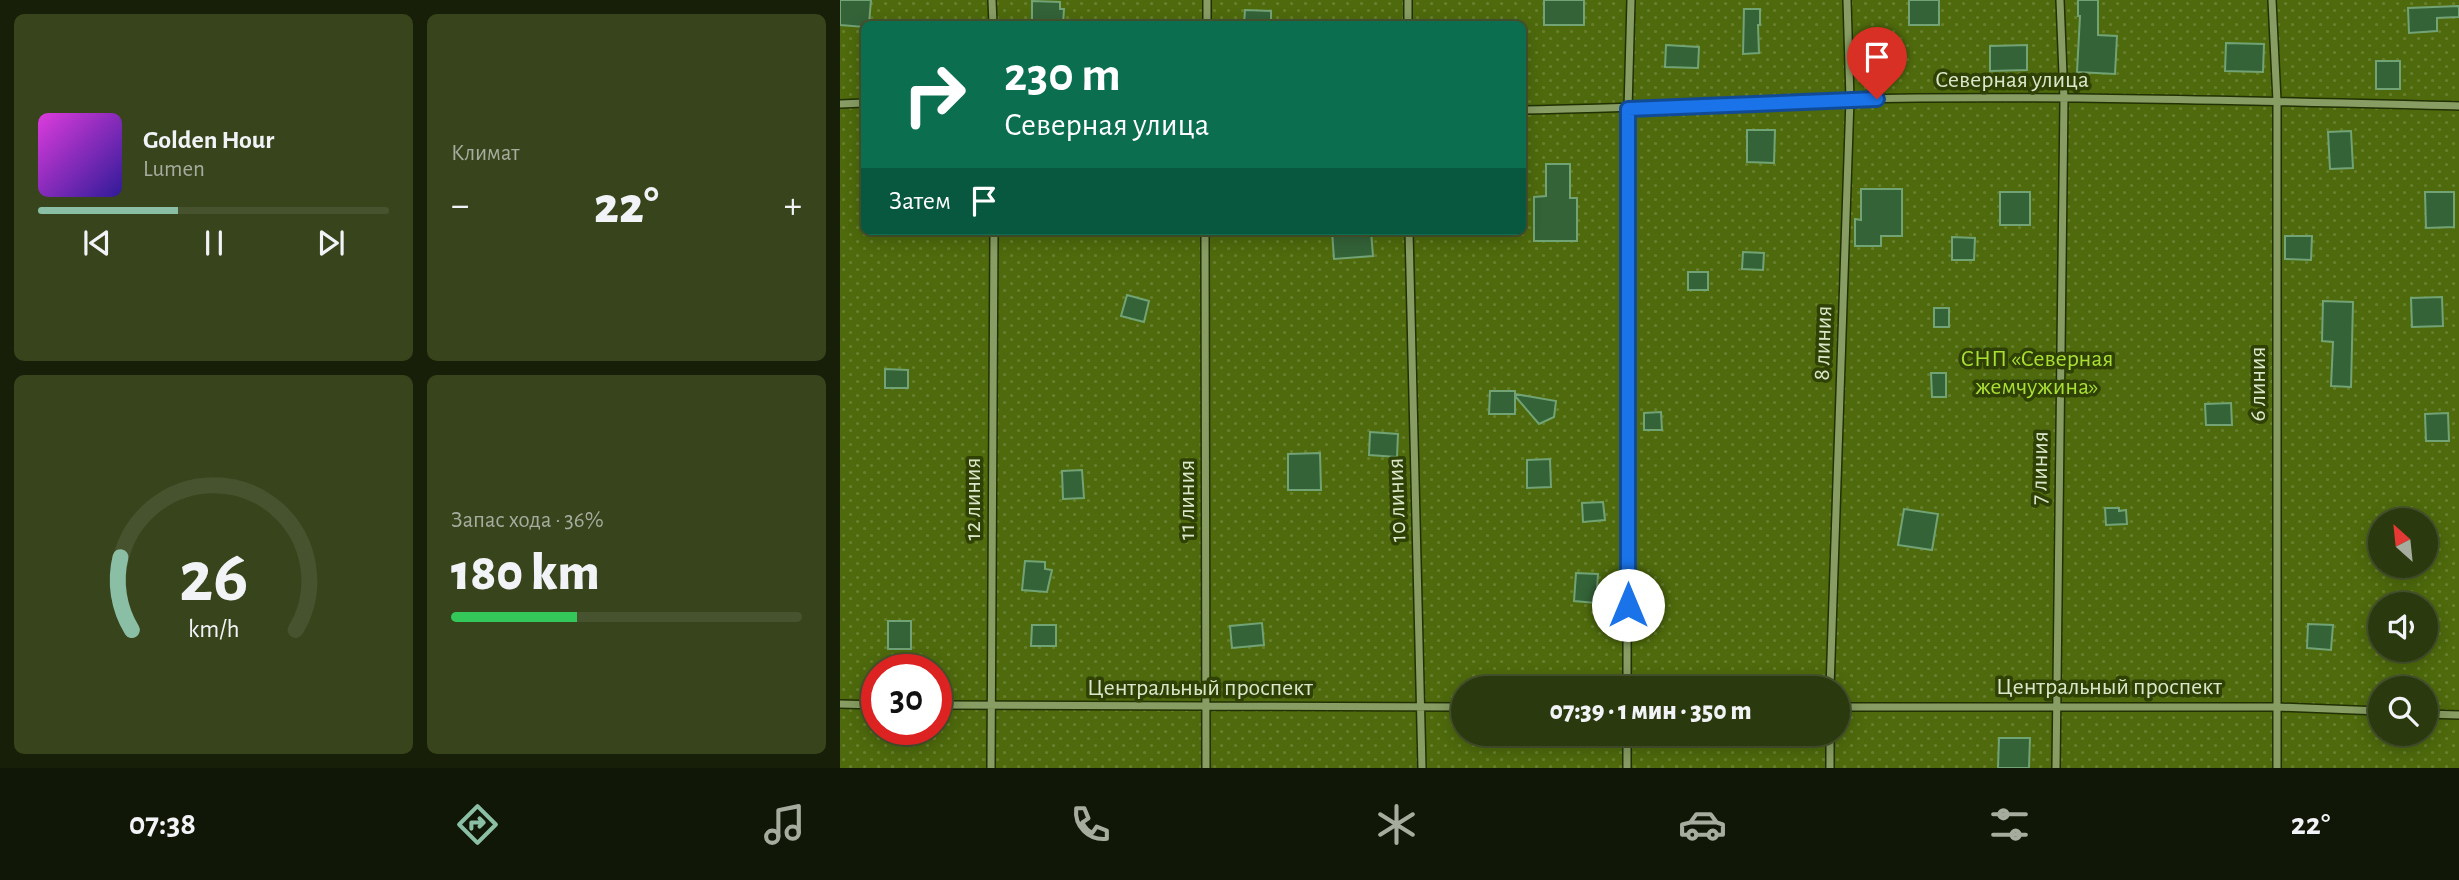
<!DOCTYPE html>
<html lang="ru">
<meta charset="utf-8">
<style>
:root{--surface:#2b390e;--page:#37441c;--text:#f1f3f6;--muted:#a6ac9e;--line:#47532e;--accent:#8abfa5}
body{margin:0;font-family:"Alegreya Sans",sans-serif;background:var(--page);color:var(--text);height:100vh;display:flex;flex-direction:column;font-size:26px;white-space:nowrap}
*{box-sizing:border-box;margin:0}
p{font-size:23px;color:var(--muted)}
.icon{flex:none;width:38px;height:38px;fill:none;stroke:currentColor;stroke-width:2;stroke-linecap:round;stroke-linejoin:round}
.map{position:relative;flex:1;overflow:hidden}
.side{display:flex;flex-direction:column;gap:14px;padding:14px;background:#181f08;width:840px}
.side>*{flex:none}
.banner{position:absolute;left:21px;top:21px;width:665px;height:214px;border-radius:10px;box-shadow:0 4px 18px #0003,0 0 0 2px var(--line);background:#0b6e4f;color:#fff;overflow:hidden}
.needle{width:46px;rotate:333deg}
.tools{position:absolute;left:1528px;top:508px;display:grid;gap:14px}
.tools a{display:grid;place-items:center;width:70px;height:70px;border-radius:50%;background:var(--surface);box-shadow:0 4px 18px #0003,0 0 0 2px var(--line);font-size:35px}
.speed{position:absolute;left:21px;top:654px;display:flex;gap:14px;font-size:35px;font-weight:700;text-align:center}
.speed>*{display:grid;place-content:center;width:91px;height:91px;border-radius:50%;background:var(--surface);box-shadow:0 4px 18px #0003,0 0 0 2px var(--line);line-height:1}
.speed .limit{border:10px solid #d22;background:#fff;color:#111}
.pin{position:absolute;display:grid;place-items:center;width:60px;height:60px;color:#fff;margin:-72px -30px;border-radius:50% 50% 50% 0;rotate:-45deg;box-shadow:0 0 7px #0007}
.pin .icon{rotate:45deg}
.me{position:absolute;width:77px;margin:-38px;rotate:0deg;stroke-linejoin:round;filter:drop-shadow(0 0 5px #0008)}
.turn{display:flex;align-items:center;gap:24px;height:147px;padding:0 28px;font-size:32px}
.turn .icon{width:91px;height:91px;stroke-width:2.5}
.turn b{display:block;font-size:49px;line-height:60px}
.then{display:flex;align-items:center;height:66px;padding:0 28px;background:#0003;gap:14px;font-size:26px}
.big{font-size:52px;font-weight:800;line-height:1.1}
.side .widget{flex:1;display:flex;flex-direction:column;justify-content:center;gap:10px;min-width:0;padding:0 24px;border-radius:10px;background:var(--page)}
.side .dial{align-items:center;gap:0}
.dial svg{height:182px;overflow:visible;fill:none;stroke:var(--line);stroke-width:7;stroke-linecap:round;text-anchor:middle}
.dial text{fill:var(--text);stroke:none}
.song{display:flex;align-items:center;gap:21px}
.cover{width:84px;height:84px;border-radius:10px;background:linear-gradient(135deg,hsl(300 70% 55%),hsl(250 70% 35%))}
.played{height:7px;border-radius:4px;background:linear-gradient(90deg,var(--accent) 40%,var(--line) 40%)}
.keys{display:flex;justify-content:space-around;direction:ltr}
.heat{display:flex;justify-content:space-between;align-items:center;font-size:38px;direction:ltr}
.charge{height:10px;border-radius:5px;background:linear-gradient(90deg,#34c759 36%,var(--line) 0)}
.side .tiles{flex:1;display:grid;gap:14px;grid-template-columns:repeat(2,1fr)}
.trip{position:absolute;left:611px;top:676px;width:399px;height:70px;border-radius:35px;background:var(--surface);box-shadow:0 4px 18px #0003,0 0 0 2px var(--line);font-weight:800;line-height:70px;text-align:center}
.tab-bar{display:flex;height:112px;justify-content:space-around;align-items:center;background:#111706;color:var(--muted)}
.tab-bar .icon{width:49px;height:49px}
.tab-bar .on{color:var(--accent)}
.tab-bar b{font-size:32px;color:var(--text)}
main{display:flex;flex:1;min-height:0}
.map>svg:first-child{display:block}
.garden{fill:url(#garden-dots);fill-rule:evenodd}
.building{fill:#346338;stroke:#72a375;stroke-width:2}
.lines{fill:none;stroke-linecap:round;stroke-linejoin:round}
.street-casing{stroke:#223104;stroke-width:10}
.street{stroke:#879d63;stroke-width:7}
.route-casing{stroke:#114b97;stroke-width:18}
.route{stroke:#1a73e8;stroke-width:12}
.labels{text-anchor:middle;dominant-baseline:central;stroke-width:7;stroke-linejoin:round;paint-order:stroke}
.street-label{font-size:24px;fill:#dae7c9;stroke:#2f4104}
.park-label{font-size:24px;fill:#aadf35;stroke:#2f4104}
</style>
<main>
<section class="side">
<div class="tiles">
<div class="widget">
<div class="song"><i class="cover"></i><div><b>Golden Hour</b><p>Lumen</p></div></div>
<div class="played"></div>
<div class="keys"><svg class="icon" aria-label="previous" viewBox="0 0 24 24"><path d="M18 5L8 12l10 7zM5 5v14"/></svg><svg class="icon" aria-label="pause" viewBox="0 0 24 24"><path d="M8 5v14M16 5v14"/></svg><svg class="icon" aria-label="next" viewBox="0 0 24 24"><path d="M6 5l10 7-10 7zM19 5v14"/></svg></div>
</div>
<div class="widget"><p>Климат</p>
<div class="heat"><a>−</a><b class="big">22°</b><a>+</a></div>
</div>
<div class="widget dial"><svg viewBox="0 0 100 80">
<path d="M14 69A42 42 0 1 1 86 69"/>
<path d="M14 69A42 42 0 0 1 9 37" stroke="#8abfa5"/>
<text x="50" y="56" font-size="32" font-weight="700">26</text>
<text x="50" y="72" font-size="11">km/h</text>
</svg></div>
<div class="widget"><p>Запас хода · 36%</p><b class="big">180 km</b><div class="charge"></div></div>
</div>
</section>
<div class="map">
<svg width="1619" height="768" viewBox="0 0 1619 768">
<defs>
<pattern id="garden-dots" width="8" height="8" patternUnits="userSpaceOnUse" patternTransform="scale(1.75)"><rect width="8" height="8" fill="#4e6a0c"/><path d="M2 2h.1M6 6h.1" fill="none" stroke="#677f2e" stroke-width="1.8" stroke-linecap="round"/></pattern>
</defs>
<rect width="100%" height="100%" fill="#394c12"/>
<path class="garden" d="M0 0H1619V768H0ZM24 24H682V231H24ZM1540 520H1586V565H1540ZM1540 604H1586V649H1540ZM37 670H96V730H37ZM623 688H998V733H623ZM1540 688H1586V733H1540Z"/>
<path class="building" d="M0 0H31L29 24H24V27L0 25Z
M704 0H744V25H704Z
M1069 0H1099V25H1069Z
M1238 0H1258V35L1277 36 1275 74 1237 72 1240 16H1238Z
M192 1 220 2V9H224L223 24H192Z
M1619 6V17L1597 18V31L1569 33 1568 8Z
M904 9H920V25H918L919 53 903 54Z
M405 10 431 11V24H404Z
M1386 43 1424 44 1423 72 1385 71Z
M826 45 859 47 858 68 825 67Z
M1187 45V70L1150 71V46Z
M1536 61H1560V89H1536Z
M907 130H935L934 163 907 162Z
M1511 131 1513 168 1490 169 1488 132Z
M706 164H730V198H737V241H694V197L706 196Z
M1021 189H1062V236H1041V246H1015V219L1021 220Z
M1160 192H1190V225H1160Z
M1585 192H1614V227L1586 228Z
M492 231H531L533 256 494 259Z
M1445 236H1472L1471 260 1445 259Z
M1112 237 1135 238 1134 260H1112Z
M903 252 924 253 923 270 902 269Z
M848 272H868V290H848Z
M287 295 309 301 304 322 281 316Z
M1602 297 1603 326 1572 327 1571 298Z
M1483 301 1513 302 1511 387 1491 386 1493 342 1482 341Z
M1094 308H1109V327H1094Z
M45 369 68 370V388H45Z
M1091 373H1106V397H1092Z
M650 391H675V394L716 401 714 417 699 424 675 396V414H649Z
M1391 403 1392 425H1366L1365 404Z
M821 412 822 430H804V413Z
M1608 413 1609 441H1586L1585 414Z
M530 432 558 434 557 457 529 455Z
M480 453 481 490H448V454Z
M710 459 711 487 687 488V460Z
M242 470 244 498 223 499 222 471Z
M763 502 765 520 743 522 742 503Z
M1265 508H1279V511L1286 510 1287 524 1266 525Z
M1064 509 1098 514 1092 550 1058 545Z
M185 561 205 562V569L212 570 207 592 182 590Z
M736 573 758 574 756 603 734 601Z
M48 621H71V649H48Z
M422 623 424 645 392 648 390 626Z
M1468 624 1493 625 1491 650 1467 648Z
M192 625H216V646H191Z
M1159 738H1190L1189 768H1158Z"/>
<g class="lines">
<g class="street-casing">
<path id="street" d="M152 0 153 24
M1432 0 1437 101V768
M367 24V0
M568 24V0
M0 104 24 103
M682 110C792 109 901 101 1010 99 1213 95 1416 101 1619 106
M365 231 366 768
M569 231 582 768
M787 688 788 109 791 0
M990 688 1010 99 1007 0
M0 704 37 705
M96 705 623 707
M998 707H1438L1540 711
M1586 714 1619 715
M990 733V768
M151 768 154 231
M787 768V733
M1216 768 1224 99 1220 0"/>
</g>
<use href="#street" class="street"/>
</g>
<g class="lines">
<g class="route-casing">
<path id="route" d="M788 605V109L1037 99"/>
</g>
<use href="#route" class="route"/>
</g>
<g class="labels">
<g class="street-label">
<text x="1172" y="80">Северная улица</text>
<text transform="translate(983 343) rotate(-88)">8 линия</text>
<text transform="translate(1418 384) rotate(-90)">6 линия</text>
<text transform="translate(1200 468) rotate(-89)">7 линия</text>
<text transform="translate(133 499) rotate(-90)">12 линия</text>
<text transform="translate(347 500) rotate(-90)">11 линия</text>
<text transform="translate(557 500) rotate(-92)">10 линия</text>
<text x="1269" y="687">Центральный проспект</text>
<text x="360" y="688">Центральный проспект</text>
</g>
<g class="park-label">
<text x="1197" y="359">СНП «Северная<tspan x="1197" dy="28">жемчужина»</tspan></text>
</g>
</g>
</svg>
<div class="tools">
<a><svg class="needle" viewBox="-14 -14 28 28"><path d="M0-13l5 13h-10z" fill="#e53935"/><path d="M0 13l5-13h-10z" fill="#a6ac9e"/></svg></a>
<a><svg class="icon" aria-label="sound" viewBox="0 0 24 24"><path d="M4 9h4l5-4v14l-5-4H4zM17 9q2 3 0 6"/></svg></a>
<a><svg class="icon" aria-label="search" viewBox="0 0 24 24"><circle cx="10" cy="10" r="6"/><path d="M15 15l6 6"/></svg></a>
</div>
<div class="speed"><div class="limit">30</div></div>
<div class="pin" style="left:1037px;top:99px;background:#d93025"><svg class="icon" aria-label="arrive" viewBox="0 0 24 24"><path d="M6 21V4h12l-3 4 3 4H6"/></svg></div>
<svg class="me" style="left:788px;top:605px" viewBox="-20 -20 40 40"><circle r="19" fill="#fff"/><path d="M0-13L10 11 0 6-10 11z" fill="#1a73e8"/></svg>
<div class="trip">07:39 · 1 мин · 350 m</div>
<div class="banner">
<div class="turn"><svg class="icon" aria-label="right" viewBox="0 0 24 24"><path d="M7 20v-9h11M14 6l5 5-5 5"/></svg><div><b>230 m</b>Северная улица</div></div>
<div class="then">Затем<svg class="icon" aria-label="arrive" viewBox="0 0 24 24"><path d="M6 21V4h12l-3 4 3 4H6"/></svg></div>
</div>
</div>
</main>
<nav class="tab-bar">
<b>07:38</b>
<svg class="icon on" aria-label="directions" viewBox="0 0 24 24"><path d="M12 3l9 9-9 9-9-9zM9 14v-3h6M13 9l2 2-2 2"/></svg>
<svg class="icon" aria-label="music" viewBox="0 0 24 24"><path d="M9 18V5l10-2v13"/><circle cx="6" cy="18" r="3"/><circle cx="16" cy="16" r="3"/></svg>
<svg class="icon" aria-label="phone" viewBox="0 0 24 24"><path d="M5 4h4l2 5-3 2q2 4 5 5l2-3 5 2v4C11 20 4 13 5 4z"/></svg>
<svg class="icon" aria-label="climate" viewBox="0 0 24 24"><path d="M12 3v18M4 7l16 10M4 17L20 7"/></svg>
<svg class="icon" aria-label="car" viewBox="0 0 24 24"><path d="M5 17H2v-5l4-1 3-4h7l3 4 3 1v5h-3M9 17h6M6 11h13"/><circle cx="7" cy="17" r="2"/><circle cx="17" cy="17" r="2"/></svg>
<svg class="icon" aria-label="filters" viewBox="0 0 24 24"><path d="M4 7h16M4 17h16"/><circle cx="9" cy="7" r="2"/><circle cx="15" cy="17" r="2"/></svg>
<b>22°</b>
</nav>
